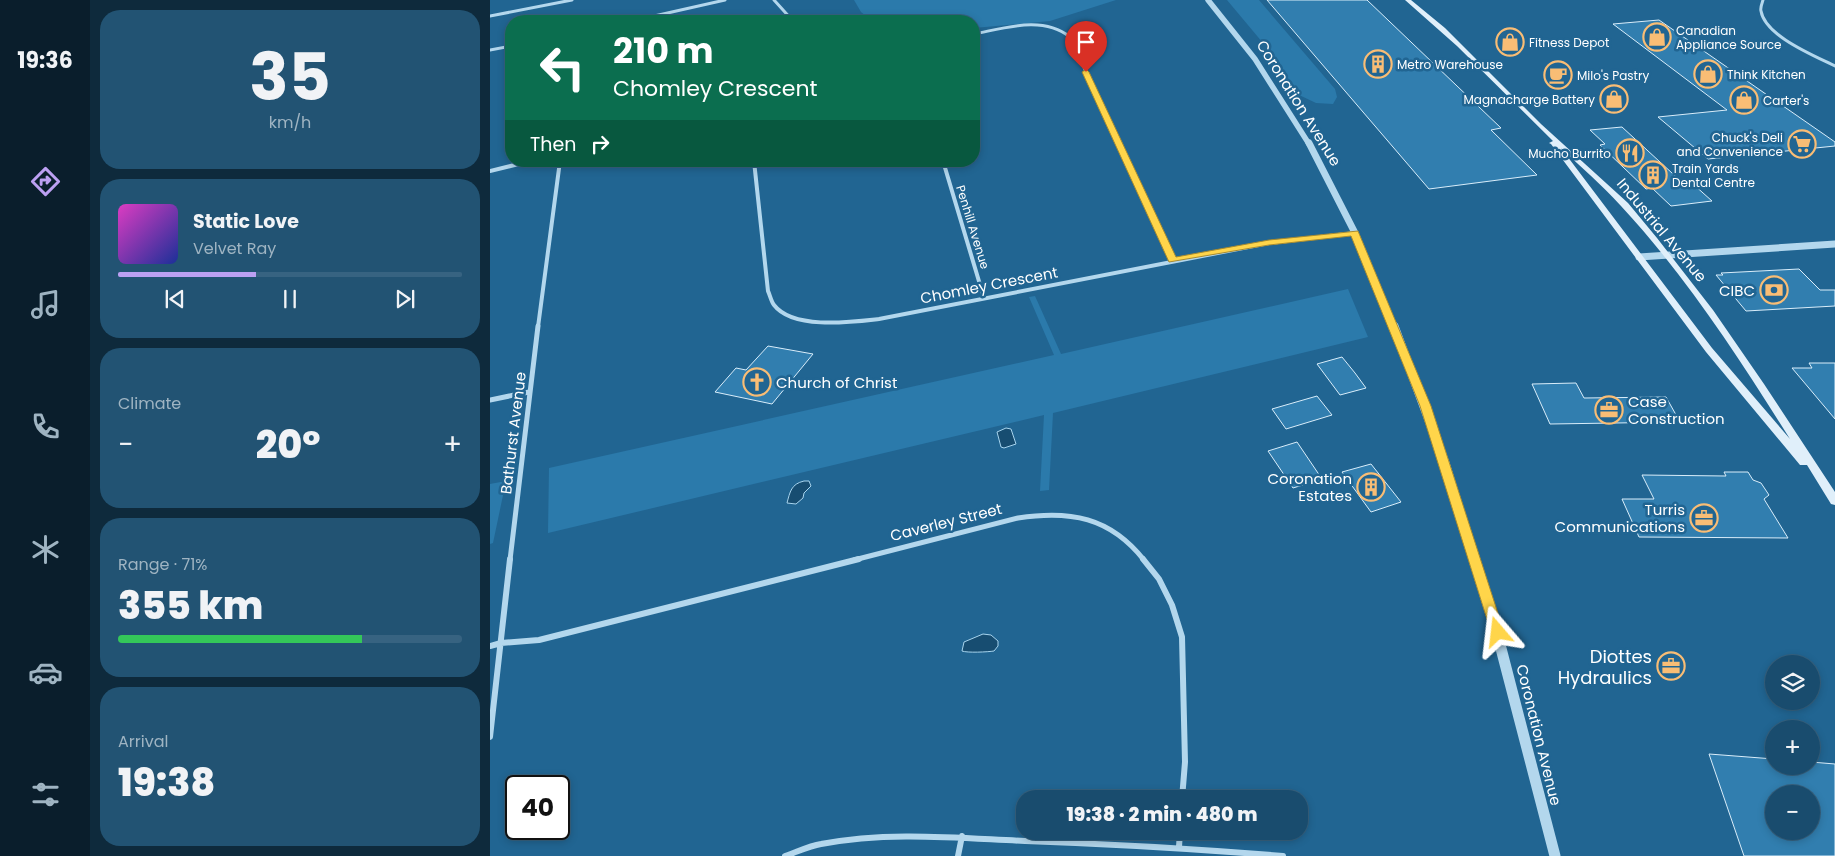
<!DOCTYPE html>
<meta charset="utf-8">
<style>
:root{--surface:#194c6e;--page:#225373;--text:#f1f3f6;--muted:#9fb4c2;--line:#376381;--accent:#bca0f2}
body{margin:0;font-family:Poppins,sans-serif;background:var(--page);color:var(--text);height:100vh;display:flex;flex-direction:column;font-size:19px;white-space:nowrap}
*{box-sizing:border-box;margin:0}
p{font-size:16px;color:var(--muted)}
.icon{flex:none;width:28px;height:28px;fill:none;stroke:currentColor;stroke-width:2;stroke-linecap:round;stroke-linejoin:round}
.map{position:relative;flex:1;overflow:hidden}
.drawer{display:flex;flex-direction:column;gap:10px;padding:10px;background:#0e2a3c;width:400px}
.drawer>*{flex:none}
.hud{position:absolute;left:15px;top:15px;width:475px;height:152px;border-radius:20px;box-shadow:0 2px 8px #0003,0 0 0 1px var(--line);background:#0b6e4f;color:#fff;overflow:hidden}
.buttons{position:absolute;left:1275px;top:655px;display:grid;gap:10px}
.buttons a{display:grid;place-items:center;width:55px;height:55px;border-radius:50%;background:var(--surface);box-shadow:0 2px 8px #0003,0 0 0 1px var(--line);font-size:25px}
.speed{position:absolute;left:15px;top:775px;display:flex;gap:10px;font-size:25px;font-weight:700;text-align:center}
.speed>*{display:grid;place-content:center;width:65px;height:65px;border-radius:50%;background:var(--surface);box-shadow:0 2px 8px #0003,0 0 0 1px var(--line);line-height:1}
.speed .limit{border:2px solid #111;border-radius:8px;background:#fff;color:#111}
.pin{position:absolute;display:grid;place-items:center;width:42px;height:42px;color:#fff;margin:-51px -21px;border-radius:50% 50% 50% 0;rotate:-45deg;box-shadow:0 0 5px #0007}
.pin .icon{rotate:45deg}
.me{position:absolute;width:55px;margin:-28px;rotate:343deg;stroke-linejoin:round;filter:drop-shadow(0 0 4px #0008)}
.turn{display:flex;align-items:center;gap:18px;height:105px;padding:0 25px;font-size:22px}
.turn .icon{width:65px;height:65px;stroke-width:2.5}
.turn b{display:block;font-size:35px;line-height:42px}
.then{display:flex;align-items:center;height:48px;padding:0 25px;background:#0003;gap:10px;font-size:19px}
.big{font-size:38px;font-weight:800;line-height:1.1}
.drawer .card{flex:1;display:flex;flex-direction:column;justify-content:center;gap:8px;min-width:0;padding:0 18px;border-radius:20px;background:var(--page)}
.drawer .dial{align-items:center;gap:0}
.dial b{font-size:65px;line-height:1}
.song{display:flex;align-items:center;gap:15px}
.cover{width:60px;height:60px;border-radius:8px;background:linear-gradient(135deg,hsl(310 70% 55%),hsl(230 70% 35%))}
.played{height:5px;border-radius:2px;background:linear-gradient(90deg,var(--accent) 40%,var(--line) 40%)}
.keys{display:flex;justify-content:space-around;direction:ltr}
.heat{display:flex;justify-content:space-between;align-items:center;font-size:28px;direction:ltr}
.charge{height:8px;border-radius:4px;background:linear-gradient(90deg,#34c759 71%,var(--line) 0)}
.trip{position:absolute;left:526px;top:790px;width:292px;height:50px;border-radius:20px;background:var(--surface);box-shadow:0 2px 8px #0003,0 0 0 1px var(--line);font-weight:800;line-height:50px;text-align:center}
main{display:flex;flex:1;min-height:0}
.tabs{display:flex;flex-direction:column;width:90px;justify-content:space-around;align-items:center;background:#0a1e2c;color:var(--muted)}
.tabs .icon{width:35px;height:35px}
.tabs .current{color:var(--accent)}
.tabs b{font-size:22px;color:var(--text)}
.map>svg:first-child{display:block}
.green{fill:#2b7aab}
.water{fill:#174d71;stroke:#a7d4ee}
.building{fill:#317eaf;stroke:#d9edfa;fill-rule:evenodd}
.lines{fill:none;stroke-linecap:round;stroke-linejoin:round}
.minor-far3{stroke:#b3d7ed;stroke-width:3}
.minor-far2{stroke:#b3d7ed;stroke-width:4}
.minor-far1{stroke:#b3d7ed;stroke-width:5}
.minor{stroke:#b3d7ed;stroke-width:6}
.tertiary-far3{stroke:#b3d7ed;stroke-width:5.5}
.tertiary-far2{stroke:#b3d7ed;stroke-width:7}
.tertiary-far1{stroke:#b3d7ed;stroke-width:9}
.tertiary{stroke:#b3d7ed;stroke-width:11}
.secondary{fill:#e0effa;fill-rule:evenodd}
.route{fill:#ffd54a;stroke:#a68a30}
.labels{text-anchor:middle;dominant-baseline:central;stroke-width:5;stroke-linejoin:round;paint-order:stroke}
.far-poi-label{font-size:12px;fill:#fff;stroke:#216592;text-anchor:start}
.far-street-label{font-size:12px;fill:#fff;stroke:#216592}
.street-label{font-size:15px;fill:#fff;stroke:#216592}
.poi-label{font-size:15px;fill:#fff;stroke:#216592;text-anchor:end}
.near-poi-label{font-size:18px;fill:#fff;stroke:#216592;text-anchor:end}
</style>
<main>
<nav class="tabs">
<b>19:36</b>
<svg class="icon current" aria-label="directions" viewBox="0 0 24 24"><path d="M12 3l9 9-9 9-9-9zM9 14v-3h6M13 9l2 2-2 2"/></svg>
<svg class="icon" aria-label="music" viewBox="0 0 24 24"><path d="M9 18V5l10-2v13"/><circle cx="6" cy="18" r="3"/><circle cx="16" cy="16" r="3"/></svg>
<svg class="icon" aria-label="phone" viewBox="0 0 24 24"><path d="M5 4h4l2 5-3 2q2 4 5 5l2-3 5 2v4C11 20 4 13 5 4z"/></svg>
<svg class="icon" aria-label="climate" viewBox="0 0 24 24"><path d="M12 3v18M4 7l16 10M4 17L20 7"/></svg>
<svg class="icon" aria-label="car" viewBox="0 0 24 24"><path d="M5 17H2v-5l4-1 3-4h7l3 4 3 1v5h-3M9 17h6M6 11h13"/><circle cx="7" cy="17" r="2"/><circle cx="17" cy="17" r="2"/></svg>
<svg class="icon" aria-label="filters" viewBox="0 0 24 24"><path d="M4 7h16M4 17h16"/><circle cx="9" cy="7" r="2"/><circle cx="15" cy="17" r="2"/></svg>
</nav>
<section class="drawer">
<div class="card dial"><b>35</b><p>km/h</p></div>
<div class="card">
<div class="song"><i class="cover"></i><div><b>Static Love</b><p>Velvet Ray</p></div></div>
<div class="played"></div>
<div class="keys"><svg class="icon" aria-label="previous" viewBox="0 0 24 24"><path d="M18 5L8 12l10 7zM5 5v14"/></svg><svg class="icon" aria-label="pause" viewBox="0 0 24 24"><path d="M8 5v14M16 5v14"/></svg><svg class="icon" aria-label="next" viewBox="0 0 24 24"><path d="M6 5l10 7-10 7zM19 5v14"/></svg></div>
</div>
<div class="card"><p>Climate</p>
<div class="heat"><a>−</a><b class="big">20°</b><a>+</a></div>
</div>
<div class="card"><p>Range · 71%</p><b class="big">355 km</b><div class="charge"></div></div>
<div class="card"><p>Arrival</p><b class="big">19:38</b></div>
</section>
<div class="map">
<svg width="1345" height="856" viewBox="0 0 1345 856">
<rect width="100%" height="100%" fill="#216592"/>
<path class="green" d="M364 0H626L560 21 484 28V21H382L371 12Z
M737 0H769L845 89 847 97 843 104 826 103 807 94 789 62Z
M858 289 878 337 563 413 559 490 550 491 554 415 58 533 59 468 564 355 539 297 545 296 571 354Z
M16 481 3 543 0 544V484Z"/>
<path class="water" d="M516 428 521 429 526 444 514 448 511 447 507 432Z
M314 481H319L321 486 314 493 313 498 306 504 297 503C300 492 301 484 314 481Z
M493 634 501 635 508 641V646L504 651C498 652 477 653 472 651L474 642Z"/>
<path class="building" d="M777 0H877L1011 128 1001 130 1047 175 939 189Z
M1169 20 1345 142V146L1218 159 1168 117 1237 110 1123 24Z
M1132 127 1195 185 1203 184 1222 201 1181 206 1162 188 1156 189 1110 145 1115 144 1100 130Z
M1309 269 1330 290H1345V306L1256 311 1226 275H1233L1231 273Z
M278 346 323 354 282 404 225 392 246 368 256 370Z
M852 357 865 373 876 388 850 395 827 364Z
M1319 363H1345V419L1302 368H1322Z
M1086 383 1094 398 1176 397 1190 422 1060 424 1042 384Z
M827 396 842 415 796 429 782 409Z
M807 442 832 479 803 488 778 451Z
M881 464 911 502 881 512 852 472Z
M1234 472H1258L1263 480 1271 483 1279 495 1274 499 1298 538 1149 537 1132 499H1164L1152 475 1236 476Z
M1219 754 1284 759V766H1321V762L1345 764V856H1254ZM1284 794H1321V831H1284Z"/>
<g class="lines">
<path class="minor-far3" d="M284 0 303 21
M1273 0C1272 3 1270 8 1271 11 1275 36 1325 56 1345 66
M0 16 82 0
M142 21 235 0
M484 34C515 28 553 15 580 37L629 144
M18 46 21 54
M0 50 21 46"/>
<path class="minor-far2" d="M629 143 683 260
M264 161 278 291C280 295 281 301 284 305 303 330 362 322 389 319L779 243 865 233
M453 161 494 298
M0 171 41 161
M48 327 70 161"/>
<path class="minor-far1" d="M0 400 39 392
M20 560 48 326
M364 560 528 518C580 510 620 517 654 560"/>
<path class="minor" d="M653 559 669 579 682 605 692 637 695 762 692 799
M0 646 11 643 49 640 369 559
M0 737 20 559
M689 847 690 831
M295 856C307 852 319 846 331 844 399 831 467 838 535 841 621 844 707 849 793 856
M468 856 472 836"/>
<path class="tertiary-far3" d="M718 0 765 59 819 144"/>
<path class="tertiary-far2" d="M819 143 865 233 904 327
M1149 257 1345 244"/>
<path class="tertiary-far1" d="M904 326 955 463 985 560"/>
<path class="tertiary" d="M984 559 1007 633 1065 856"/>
<path class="secondary" d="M915 0H921L955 28 1051 124 1138 203 1167 238 1223 310 1274 384 1345 492V505L1341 504 1317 465H1310L1216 352 1061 144 1059 143 1063 141 967 46ZM1071 148C1091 167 1112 185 1131 206 1196 276 1249 358 1300 439L1222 348Z"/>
</g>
<path class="route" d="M596 69 599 72 686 257 779 240 868 231 941 406 1014 632 1012 637 1008 638 1003 637 1001 632 930 406 861 236 779 245 679 262 592 72Z"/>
<defs>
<g id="shop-ring" transform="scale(1.4375)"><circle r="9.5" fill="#216592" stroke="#f9bd75" stroke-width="1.5"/><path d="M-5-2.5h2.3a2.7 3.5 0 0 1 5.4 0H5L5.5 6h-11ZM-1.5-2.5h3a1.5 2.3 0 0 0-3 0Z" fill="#f9bd75"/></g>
<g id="building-ring" transform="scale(1.4375)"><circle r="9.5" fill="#216592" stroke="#f9bd75" stroke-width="1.5"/><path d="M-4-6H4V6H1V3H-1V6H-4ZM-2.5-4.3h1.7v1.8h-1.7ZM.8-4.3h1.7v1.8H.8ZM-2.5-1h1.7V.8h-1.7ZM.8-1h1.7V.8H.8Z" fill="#f9bd75"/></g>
<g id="cafe-ring" transform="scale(1.4375)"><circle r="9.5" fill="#216592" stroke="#f9bd75" stroke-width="1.5"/><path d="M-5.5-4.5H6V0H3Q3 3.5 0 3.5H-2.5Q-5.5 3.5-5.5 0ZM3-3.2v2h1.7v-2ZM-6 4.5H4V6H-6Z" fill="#f9bd75"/></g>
<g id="supermarket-ring" transform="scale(1.4375)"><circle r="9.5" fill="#216592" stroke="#f9bd75" stroke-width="1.5"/><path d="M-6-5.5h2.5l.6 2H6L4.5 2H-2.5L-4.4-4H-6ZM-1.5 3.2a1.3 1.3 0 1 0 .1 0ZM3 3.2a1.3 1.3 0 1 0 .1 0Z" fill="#f9bd75"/></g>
<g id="restaurant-ring" transform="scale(1.4375)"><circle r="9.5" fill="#216592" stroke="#f9bd75" stroke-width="1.5"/><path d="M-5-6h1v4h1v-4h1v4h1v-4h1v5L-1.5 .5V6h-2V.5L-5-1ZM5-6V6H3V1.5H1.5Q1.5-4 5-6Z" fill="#f9bd75"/></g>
<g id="bank-ring" transform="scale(1.4375)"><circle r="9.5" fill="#216592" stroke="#f9bd75" stroke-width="1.5"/><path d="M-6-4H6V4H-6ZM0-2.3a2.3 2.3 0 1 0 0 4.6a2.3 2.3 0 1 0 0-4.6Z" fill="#f9bd75"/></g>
<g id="church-ring" transform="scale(1.4375)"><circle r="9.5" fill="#216592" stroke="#f9bd75" stroke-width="1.5"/><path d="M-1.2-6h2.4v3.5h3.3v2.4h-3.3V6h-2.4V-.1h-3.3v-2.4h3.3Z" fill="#f9bd75"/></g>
<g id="office-ring" transform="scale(1.4375)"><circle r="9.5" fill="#216592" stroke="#f9bd75" stroke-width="1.5"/><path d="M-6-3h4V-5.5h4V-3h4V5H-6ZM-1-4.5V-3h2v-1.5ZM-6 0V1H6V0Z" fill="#f9bd75"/></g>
</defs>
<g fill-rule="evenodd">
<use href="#shop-ring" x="1167" y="37"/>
<use href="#shop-ring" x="1020" y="42"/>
<use href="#building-ring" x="888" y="64"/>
<use href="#shop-ring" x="1218" y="74"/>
<use href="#cafe-ring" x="1068" y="75"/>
<use href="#shop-ring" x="1124" y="99"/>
<use href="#shop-ring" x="1254" y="100"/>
<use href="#supermarket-ring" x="1312" y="144"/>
<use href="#restaurant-ring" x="1140" y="153"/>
<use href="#building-ring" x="1163" y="175"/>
<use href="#bank-ring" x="1284" y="290"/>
<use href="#church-ring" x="267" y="382"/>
<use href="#office-ring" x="1119" y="410"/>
<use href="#building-ring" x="881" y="487"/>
<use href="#office-ring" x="1214" y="518"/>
<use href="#office-ring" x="1181" y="666"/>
</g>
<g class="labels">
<g class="far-poi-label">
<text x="1186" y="30">Canadian<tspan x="1186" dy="14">Appliance Source</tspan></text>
<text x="1039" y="42">Fitness Depot</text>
<text x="907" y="64">Metro Warehouse</text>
<text x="1237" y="74">Think Kitchen</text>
<text x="1087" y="75">Milo's Pastry</text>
<text x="1105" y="99" text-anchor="end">Magnacharge Battery</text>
<text x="1273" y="100">Carter's</text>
<text x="1293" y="137" text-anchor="end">Chuck's Deli<tspan x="1293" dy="14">and Convenience</tspan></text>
<text x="1121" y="153" text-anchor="end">Mucho Burrito</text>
<text x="1182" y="168">Train Yards<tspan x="1182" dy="14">Dental Centre</tspan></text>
</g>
<g class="far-street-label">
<text transform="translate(483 227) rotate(73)">Penhill Avenue</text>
</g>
<g class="street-label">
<text transform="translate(809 103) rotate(58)">Coronation Avenue</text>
<text transform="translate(1172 230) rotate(50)">Industrial Avenue</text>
<text transform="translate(499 285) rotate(-11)">Chomley Crescent</text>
<text transform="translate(23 433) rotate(-83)">Bathurst Avenue</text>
<text transform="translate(456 522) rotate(-14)">Caverley Street</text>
<text transform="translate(1049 735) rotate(76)">Coronation Avenue</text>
</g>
<g class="poi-label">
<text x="1265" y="290">CIBC</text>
<text x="286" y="382" text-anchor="start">Church of Christ</text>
<text x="1138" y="401" text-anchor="start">Case<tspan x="1138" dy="17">Construction</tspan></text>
<text x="862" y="478">Coronation<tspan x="862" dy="17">Estates</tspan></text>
<text x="1195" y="509">Turris<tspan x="1195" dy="17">Communications</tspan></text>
</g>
<g class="near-poi-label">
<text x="1162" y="656">Diottes<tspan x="1162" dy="21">Hydraulics</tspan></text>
</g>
</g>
</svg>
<div class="buttons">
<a><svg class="icon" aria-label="layers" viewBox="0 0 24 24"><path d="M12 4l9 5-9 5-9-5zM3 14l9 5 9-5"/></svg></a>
<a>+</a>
<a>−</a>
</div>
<div class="speed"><div class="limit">40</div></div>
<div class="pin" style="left:596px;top:72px;background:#d93025"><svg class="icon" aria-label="arrive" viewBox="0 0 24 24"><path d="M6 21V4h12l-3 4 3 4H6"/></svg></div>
<svg class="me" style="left:1008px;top:632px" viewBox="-20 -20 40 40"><path d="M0-17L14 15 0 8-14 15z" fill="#ffd54a" stroke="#fff" stroke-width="4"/></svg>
<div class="trip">19:38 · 2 min · 480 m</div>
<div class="hud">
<div class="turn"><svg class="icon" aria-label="left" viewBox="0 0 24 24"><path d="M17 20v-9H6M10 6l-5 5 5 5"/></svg><div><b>210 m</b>Chomley Crescent</div></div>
<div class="then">Then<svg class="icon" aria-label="right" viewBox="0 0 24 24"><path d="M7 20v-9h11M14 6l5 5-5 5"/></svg></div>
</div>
</div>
</main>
